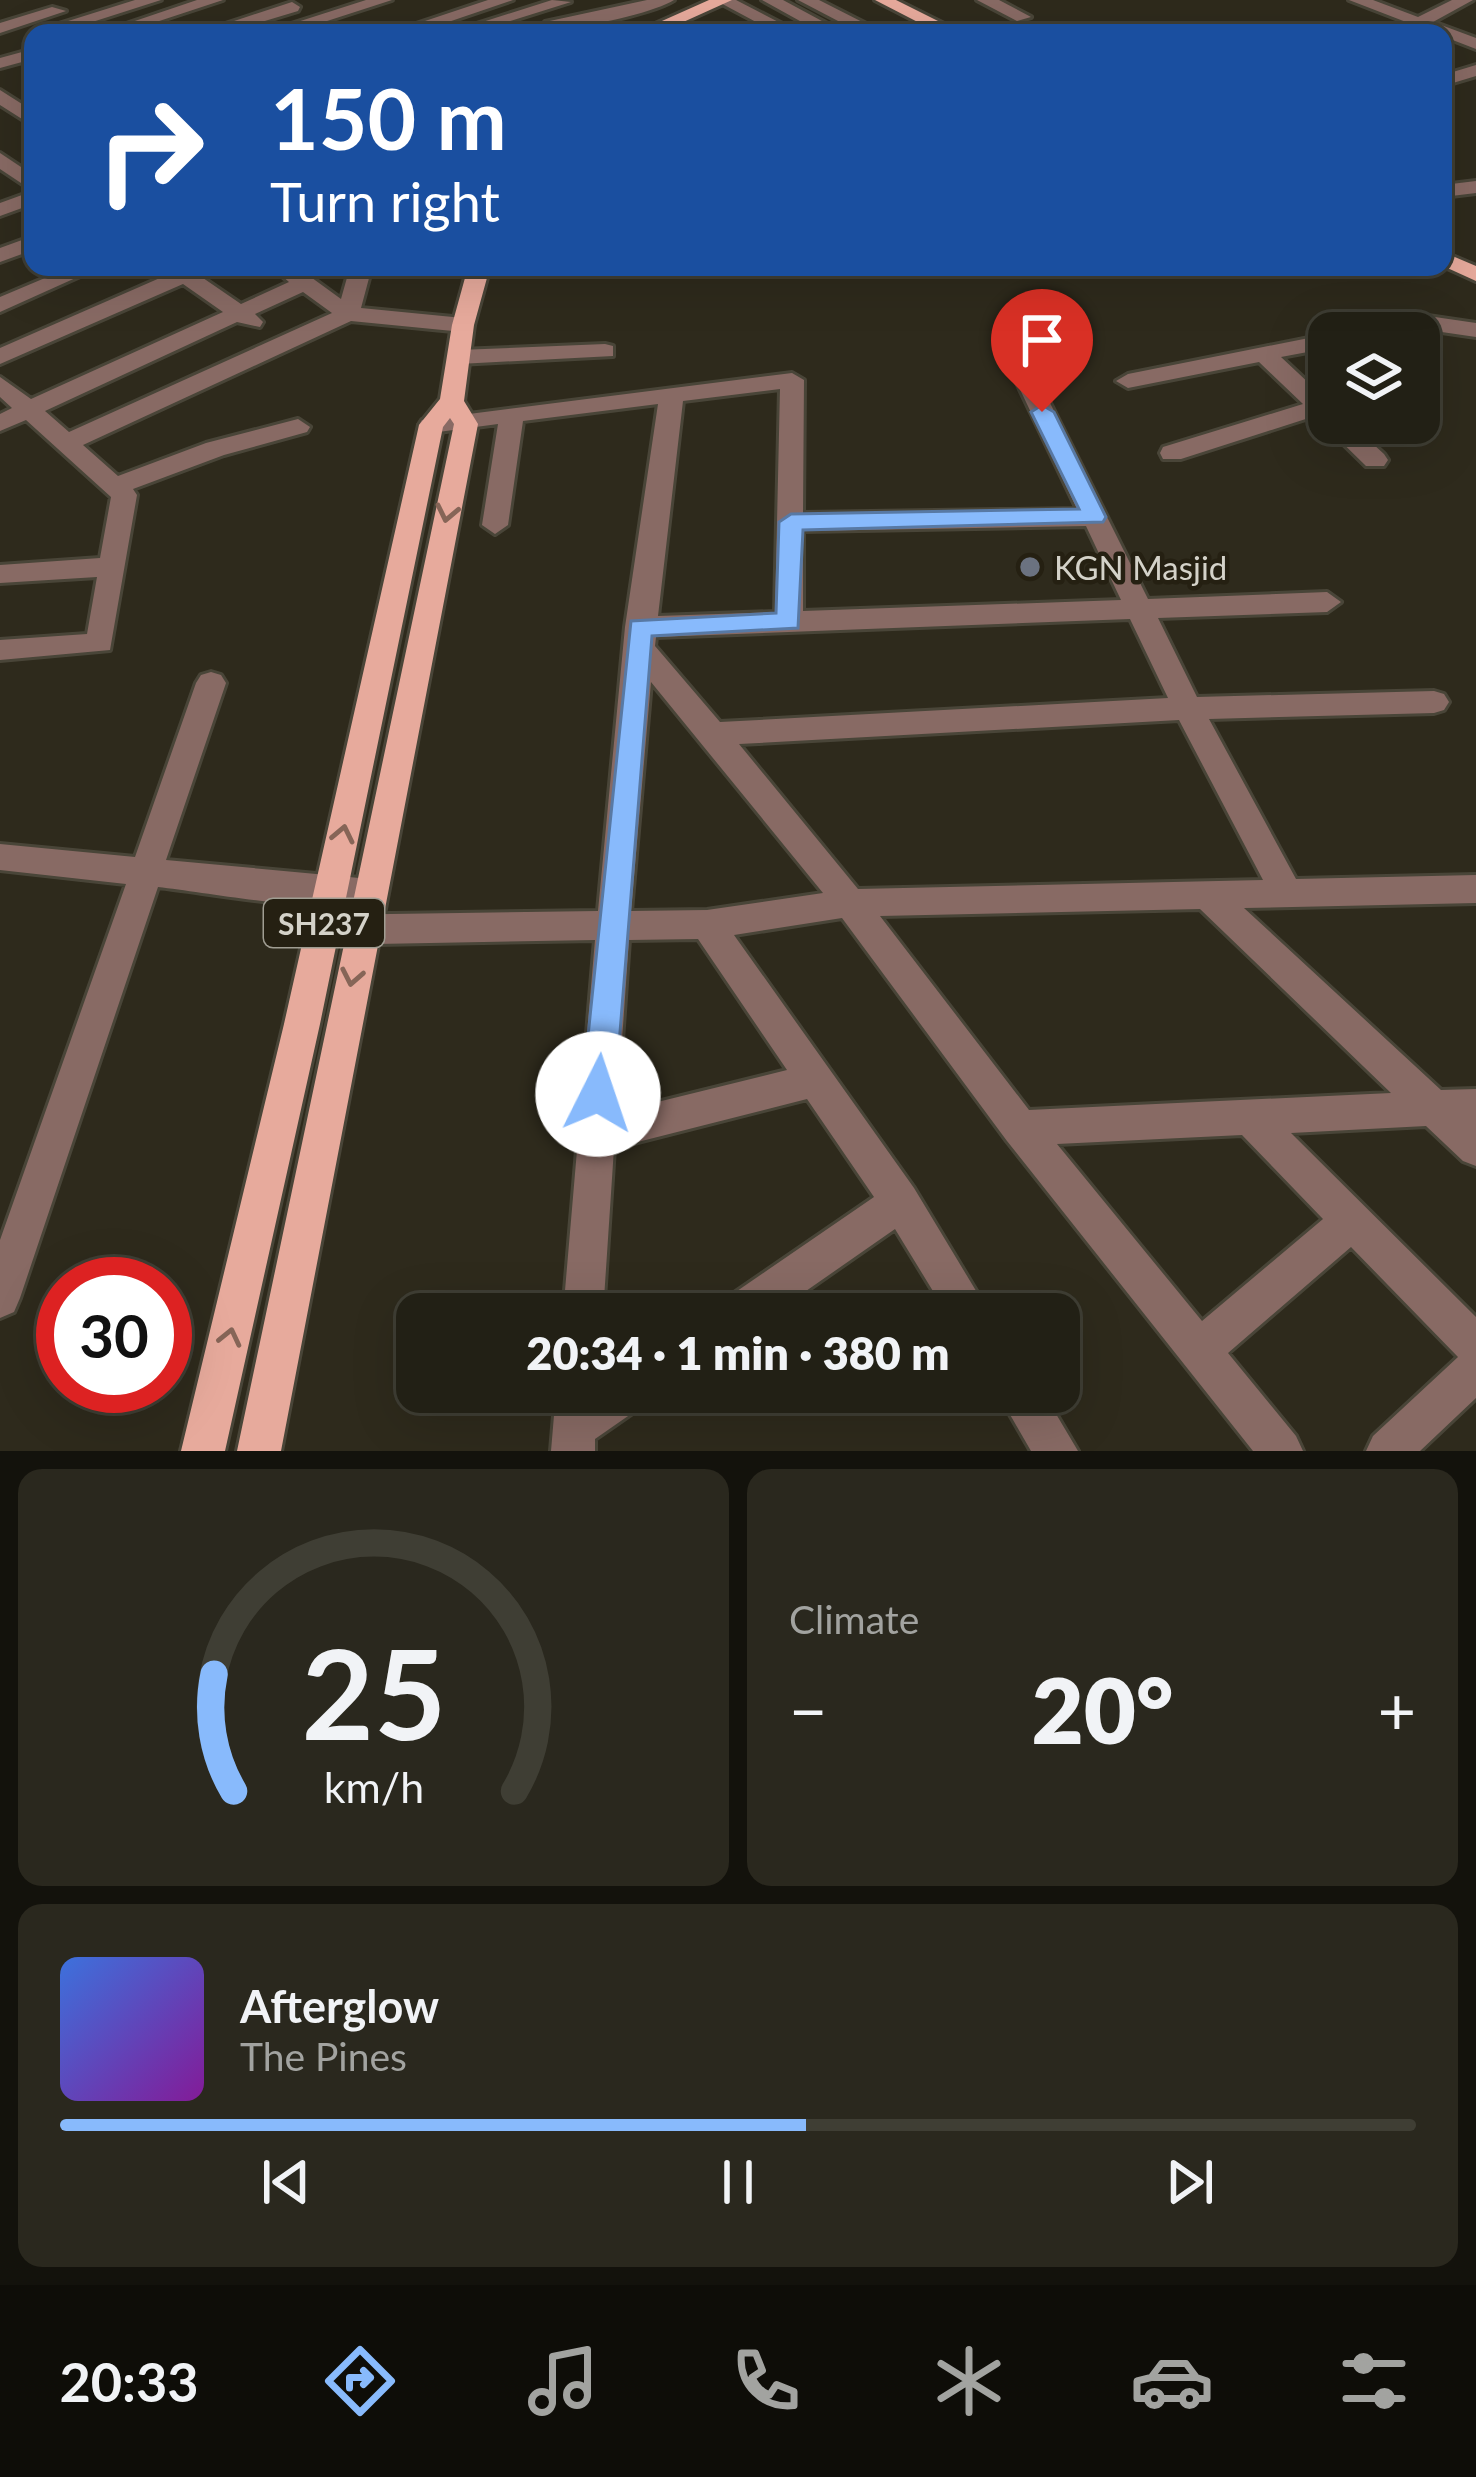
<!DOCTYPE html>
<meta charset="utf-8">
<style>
:root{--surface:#222015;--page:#2a281e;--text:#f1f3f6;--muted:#a2a3a0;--line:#3f3e34;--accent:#88bafc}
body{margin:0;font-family:Lato,sans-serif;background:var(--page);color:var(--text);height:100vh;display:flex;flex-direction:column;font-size:45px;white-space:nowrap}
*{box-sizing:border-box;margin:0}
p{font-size:39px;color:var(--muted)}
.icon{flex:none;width:66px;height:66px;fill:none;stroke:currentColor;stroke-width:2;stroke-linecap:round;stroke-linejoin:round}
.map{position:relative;height:1451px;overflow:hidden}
.panel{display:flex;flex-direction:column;gap:18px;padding:18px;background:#13120c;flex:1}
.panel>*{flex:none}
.guide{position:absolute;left:24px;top:24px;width:1428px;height:252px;border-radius:24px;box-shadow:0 12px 48px #0002,0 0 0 3px var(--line);background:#1a4fa0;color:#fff;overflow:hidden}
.buttons{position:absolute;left:1308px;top:312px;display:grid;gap:24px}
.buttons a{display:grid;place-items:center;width:132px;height:132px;border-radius:24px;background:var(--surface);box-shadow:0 12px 48px #0002,0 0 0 3px var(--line);font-size:60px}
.speed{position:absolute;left:36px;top:1257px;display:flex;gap:24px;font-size:60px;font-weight:700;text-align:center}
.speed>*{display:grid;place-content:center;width:156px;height:156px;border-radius:50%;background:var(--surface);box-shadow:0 12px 48px #0002,0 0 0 3px var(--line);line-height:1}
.speed .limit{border:18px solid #d22;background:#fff;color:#111}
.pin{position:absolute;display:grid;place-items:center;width:102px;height:102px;color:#fff;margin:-123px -51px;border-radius:50% 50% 50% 0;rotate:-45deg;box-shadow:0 0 12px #0007}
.pin .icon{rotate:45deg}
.me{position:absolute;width:132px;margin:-66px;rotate:4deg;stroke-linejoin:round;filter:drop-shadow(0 0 9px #0008)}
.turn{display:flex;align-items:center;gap:42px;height:252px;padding:0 48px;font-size:54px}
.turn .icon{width:156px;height:156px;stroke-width:2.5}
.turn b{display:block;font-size:84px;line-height:102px}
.big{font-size:90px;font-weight:800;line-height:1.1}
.panel .tile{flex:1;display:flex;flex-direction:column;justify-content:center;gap:18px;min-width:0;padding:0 42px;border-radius:24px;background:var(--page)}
.panel .dial{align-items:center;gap:0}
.dial svg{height:312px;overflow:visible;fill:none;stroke:var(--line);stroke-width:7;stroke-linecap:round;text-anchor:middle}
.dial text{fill:var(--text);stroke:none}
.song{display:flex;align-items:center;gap:36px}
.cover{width:144px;height:144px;border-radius:18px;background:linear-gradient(135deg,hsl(220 70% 55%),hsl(290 70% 35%))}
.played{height:12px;border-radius:6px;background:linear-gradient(90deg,var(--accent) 55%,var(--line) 55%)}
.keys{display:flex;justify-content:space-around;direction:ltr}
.heat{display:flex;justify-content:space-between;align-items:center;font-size:66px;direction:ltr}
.panel .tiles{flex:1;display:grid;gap:18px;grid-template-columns:1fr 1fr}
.tile:last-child{grid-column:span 2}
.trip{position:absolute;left:396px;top:1293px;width:684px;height:120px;border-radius:24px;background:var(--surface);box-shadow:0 12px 48px #0002,0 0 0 3px var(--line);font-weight:800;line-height:120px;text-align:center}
.dock{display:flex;height:192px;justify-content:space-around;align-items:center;background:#0e0d08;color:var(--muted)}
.dock .icon{width:84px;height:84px}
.dock .on{color:var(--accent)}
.dock b{font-size:54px;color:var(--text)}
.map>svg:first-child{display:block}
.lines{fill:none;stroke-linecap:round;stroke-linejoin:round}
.minor-casing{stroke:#494538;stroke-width:6}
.major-casing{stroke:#494538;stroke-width:6}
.minor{fill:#886a64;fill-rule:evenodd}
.major{fill:#e7aa9c;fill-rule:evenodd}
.oneway{stroke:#866557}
.route{fill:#88bafc;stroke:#5879a4;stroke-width:3}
.worship-dot{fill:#6b7280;stroke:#252012;stroke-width:4.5}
.labels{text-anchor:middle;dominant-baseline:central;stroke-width:9;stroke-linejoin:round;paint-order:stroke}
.shield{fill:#252012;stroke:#a09d92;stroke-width:3}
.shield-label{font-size:30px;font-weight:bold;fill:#d4d2c9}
.poi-label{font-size:33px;fill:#d4d2c9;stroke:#252012;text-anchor:start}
</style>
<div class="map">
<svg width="1476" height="1451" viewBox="0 0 1476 1451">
<rect width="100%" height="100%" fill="#2e2a1c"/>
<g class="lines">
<g class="minor-casing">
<path id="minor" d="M135 0H161L58 33H33V37L30 33Z
M197 0H223L135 29 126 24Z
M366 0H392L290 33H263Z
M488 0H513L416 33H389Z
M552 0 571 2 482 30 473 25Z
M647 0H674C654 13 565 35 545 22Z
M715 0H736L790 28 775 32Z
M762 0H783L833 27 818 31Z
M798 0H819L884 33H861Z
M977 0H999L1031 17 1017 21Z
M1349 0H1373L1418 17 1452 0H1473L1433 22 1476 38V49Z
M292 2 300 7 298 11 225 33H198Z
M52 7 66 11 0 33V23Z
M33 49V59L0 68V58Z
M1476 65V76L1443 86V75Z
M0 90 33 111V126L0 105Z
M0 153 33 175V204L0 216V203L33 191 0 169Z
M1476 181V193L1443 197V185Z
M33 236V250L0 262V248Z
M71 267H100L0 312V297Z
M162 267H187L241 304 289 282 272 267H297L341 299 350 267H372L361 308 463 318 474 325 463 332 351 321 83 445 118 476 206 443 298 419 310 427 307 432 224 455 133 489 137 495 110 650 0 660V640L87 634 97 577 0 583V565L100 558 111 497 26 420 0 431V414L12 408 0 397V377L31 399 223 312 183 284 0 364V348L169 274ZM303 292 332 313 69 432 45 411 237 322 260 327 263 322 255 314Z
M1428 316 1476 323V337L1428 330 1360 333 1371 326Z
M1008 334 1019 341 1148 599 1327 592 1341 602 1327 612 1158 618 1197 697 1434 691 1444 694 1449 702 1444 710 1434 713 1209 719 1296 879 1476 875V903L1244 908 1441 1090 1476 1089V1166L1463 1161 1426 1126 1291 1133 1476 1317V1398L1420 1451H1366L1373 1436 1458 1357 1351 1247 1228 1353 1296 1436 1303 1451H1253L1007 1141 842 918 734 935 914 1188 990 1314H947L895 1229 773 1314H718L724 1300 874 1197 807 1099 614 1148 603 1314H563L595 940 323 945 311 940 306 930 311 920 323 915 598 911 625 627 658 404 523 421 508 525 495 534 482 525 498 424 431 433 419 425 422 420 792 373 804 380 803 513 1077 509 997 341ZM780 389 775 612 658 616 683 401ZM1086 526 1121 600 803 611V531ZM1130 619 1168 698 720 722 655 646 656 637ZM651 682 823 893 707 910 631 911ZM1179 720 1263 880 858 889 739 744ZM1200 909 1391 1093 1029 1110 880 916ZM698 939 787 1070 617 1112 629 940ZM1242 1135 1323 1219 1202 1321 1057 1144Z
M1329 334V348L1281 357 1329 402V423H1350L1384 454 1388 460 1384 466H1366L1315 416 1181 459H1163L1160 453 1163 447 1303 404 1259 362 1128 388 1116 381 1128 374Z
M605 344 613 346V356L459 364 447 357 459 350Z
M211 672 221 675 226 683 166 860 381 880 386 890 381 900C332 917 213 893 158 887L20 1298 14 1312 0 1318V1240L126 884 0 870V844L135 857 196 683 201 675Z
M556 1392H647L641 1407 595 1439V1451H551Z
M997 1392H1043L1078 1451H1031Z"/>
</g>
<g class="major-casing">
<path id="major" d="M709 0H732L659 33H635Z
M875 0H896L962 33H939Z
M1443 252 1476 266V281L1443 266Z
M468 267H490L474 325 464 401 478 424 281 1451H237L454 424 450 418 443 427 320 1024 225 1451H181L284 1024 419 425 440 399 452 325Z"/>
</g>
<use href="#minor" class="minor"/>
<use href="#major" class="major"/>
</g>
<defs><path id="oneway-chevron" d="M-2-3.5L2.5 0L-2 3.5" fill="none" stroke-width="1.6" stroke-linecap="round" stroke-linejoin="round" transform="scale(3)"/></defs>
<g class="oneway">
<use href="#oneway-chevron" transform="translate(447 513) rotate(102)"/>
<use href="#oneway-chevron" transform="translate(343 834) rotate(-78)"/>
<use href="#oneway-chevron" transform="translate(352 977) rotate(101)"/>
<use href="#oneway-chevron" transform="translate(230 1337) rotate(-77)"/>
</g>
<path class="route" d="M1042 405 1054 412 1106 517 1103 522 803 530 798 628 652 636 615 1094 610 1105 598 1109 587 1105 582 1094 631 621 776 613 779 522 791 514 1079 509 1031 412Z"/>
<circle class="worship-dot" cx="1030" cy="567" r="12"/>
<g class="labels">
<rect class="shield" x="264" y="899" width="120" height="48" rx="9"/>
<g class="shield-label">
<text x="324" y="923">SH237</text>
</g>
<g class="poi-label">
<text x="1054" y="567">KGN Masjid</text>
</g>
</g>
</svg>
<div class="buttons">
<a><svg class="icon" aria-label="layers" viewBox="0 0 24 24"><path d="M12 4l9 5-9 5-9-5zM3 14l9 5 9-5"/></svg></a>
</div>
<div class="speed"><div class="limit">30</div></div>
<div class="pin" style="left:1042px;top:412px;background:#d93025"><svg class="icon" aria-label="arrive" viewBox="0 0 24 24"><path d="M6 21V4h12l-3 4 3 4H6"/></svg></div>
<svg class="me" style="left:598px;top:1094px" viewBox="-20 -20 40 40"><circle r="19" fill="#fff"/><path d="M0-13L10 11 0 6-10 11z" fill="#88bafc"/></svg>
<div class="trip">20:34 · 1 min · 380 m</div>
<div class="guide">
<div class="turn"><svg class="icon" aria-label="right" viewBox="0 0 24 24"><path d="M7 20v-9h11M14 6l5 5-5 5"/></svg><div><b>150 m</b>Turn right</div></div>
</div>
</div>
<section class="panel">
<div class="tiles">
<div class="tile dial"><svg viewBox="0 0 100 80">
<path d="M14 69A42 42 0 1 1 86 69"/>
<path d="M14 69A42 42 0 0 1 9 39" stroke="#88bafc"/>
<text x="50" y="56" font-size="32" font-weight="700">25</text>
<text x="50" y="72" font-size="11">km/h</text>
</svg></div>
<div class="tile"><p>Climate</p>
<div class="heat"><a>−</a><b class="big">20°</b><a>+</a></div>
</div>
<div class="tile">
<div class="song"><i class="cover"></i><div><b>Afterglow</b><p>The Pines</p></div></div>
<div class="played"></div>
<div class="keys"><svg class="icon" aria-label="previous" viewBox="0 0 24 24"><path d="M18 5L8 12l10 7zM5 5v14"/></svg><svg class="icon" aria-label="pause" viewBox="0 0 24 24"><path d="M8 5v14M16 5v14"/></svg><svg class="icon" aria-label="next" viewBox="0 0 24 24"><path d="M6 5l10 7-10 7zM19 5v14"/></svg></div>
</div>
</div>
</section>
<nav class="dock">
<b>20:33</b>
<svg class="icon on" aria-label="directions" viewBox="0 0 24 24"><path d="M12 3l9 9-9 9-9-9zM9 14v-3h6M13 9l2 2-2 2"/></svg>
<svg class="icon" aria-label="music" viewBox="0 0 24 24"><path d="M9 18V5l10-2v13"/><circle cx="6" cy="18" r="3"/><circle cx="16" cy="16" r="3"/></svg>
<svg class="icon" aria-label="phone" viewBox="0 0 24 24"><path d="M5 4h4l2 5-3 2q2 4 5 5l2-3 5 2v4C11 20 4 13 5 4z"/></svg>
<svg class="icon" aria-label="climate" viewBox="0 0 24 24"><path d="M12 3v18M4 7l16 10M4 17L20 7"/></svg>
<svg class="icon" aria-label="car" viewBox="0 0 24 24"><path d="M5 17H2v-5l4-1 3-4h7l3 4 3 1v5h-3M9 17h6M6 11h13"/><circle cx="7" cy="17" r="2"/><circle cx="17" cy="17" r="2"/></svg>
<svg class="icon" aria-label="filters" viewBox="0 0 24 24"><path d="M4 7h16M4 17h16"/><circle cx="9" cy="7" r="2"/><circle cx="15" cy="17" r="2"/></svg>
</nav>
